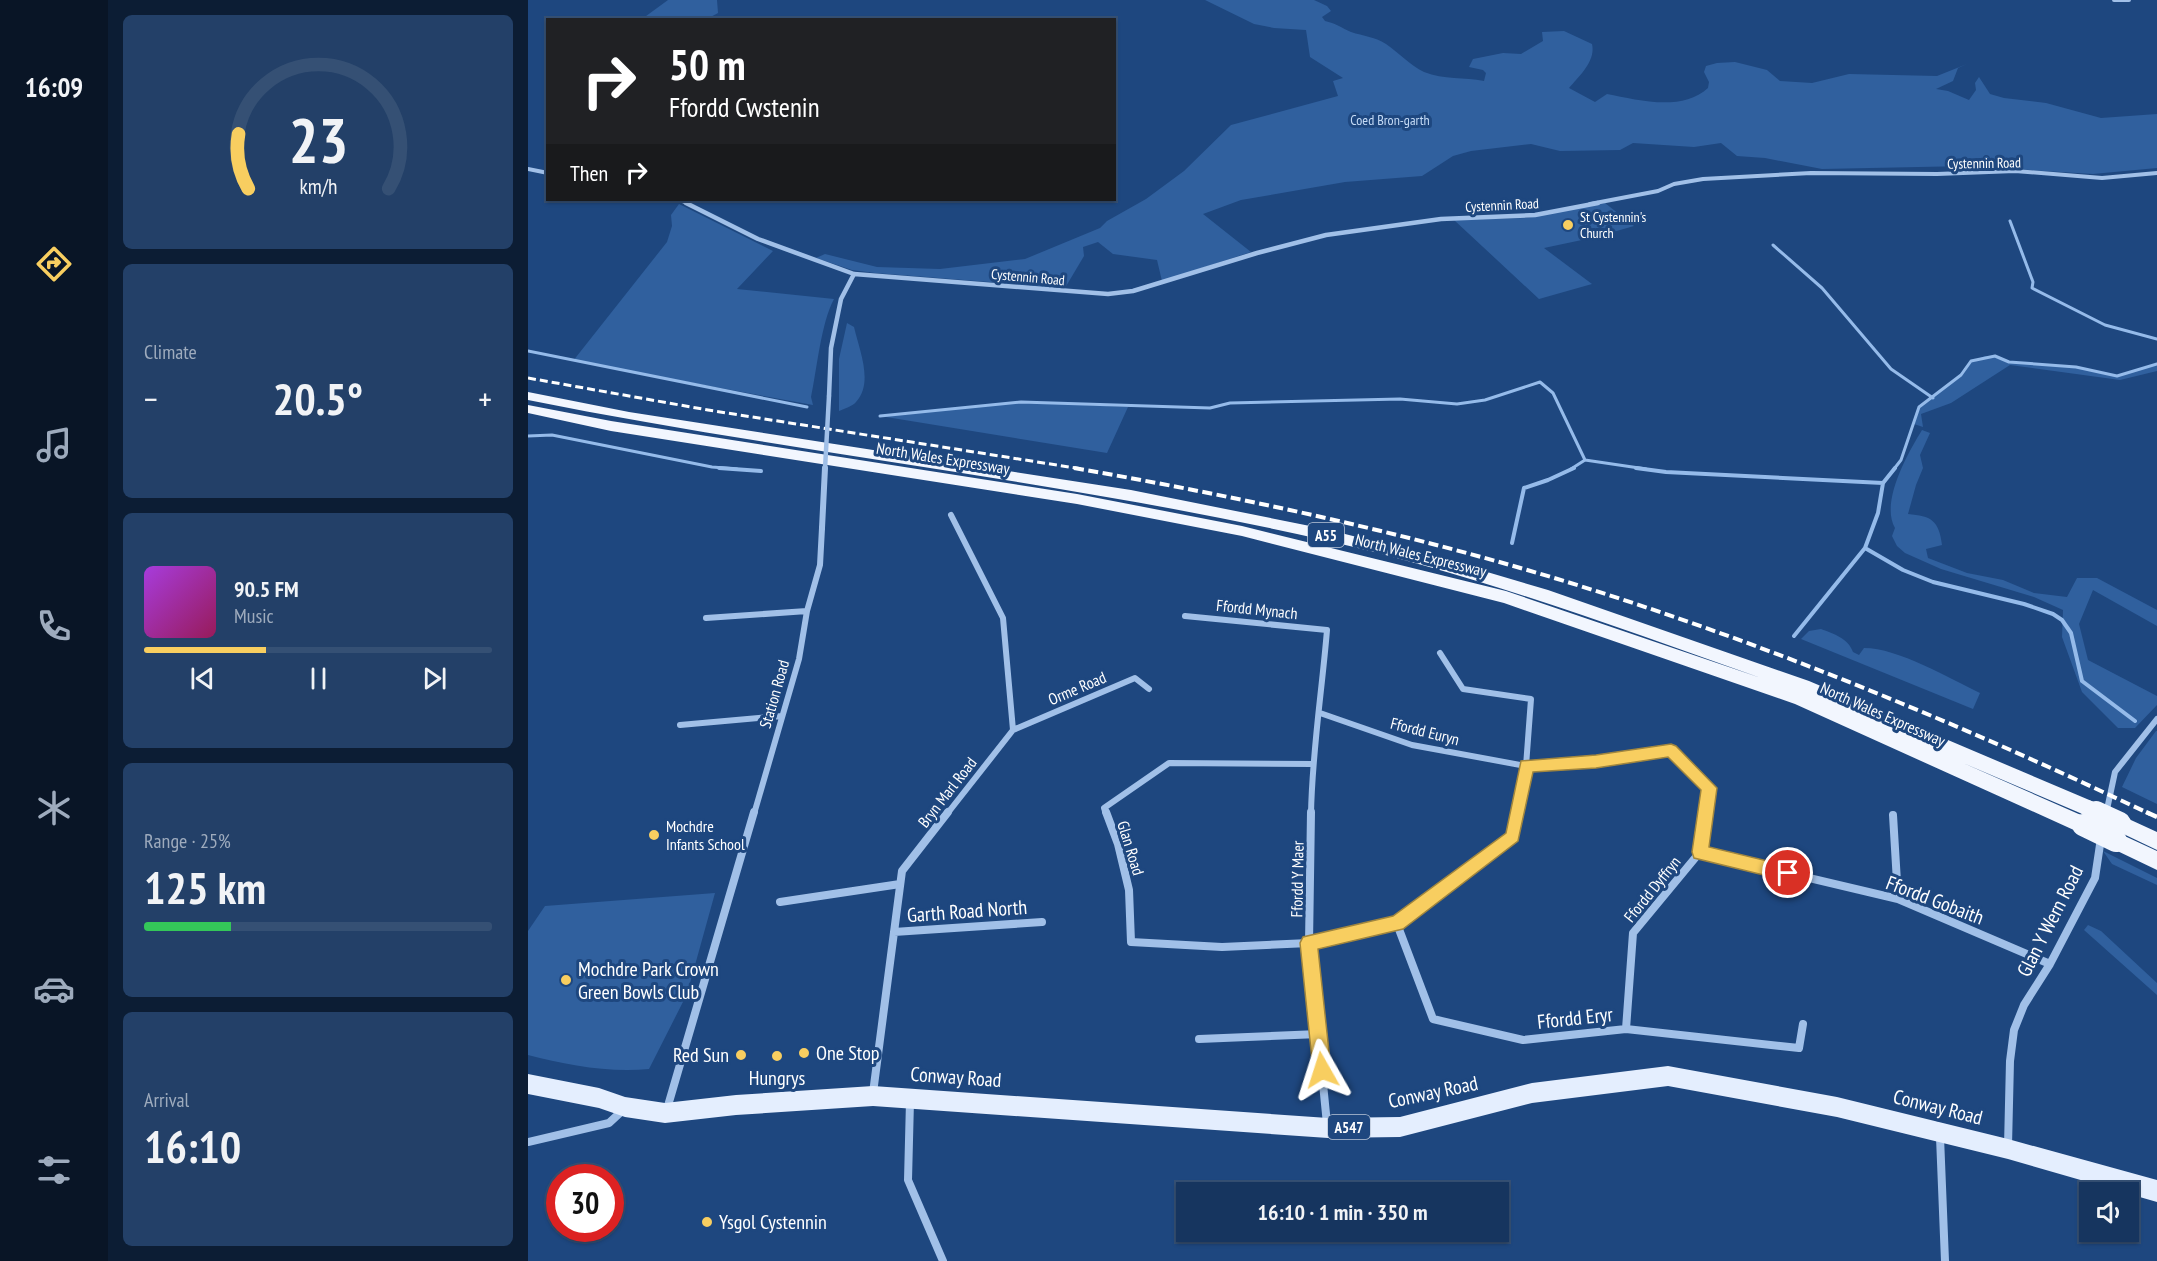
<!DOCTYPE html>
<meta charset="utf-8">
<style>
:root{--surface:#16355f;--page:#234068;--text:#f1f3f6;--muted:#9eabbd;--line:#355074;--accent:#f8ce60}
body{margin:0;font-family:"PT Sans Narrow",sans-serif;background:var(--page);color:var(--text);height:100vh;display:flex;flex-direction:column;font-size:22px;white-space:nowrap}
*{box-sizing:border-box;margin:0}
p{font-size:20px;color:var(--muted)}
.icon{flex:none;width:33px;height:33px;fill:none;stroke:currentColor;stroke-width:2;stroke-linecap:round;stroke-linejoin:round}
.map{position:relative;flex:1;overflow:hidden}
.side{display:flex;flex-direction:column;gap:15px;padding:15px;background:#0c1d34;width:420px}
.side>*{flex:none}
.banner{position:absolute;left:18px;top:18px;width:570px;height:183px;border-radius:0px;box-shadow:0 2px 4px #0004,0 0 0 2px var(--line);background:#202124;color:#fff;overflow:hidden}
.tools{position:absolute;left:1551px;top:1182px;display:grid;gap:12px}
.tools a{display:grid;place-items:center;width:60px;height:60px;border-radius:0px;background:var(--surface);box-shadow:0 2px 4px #0004,0 0 0 2px var(--line);font-size:30px}
.speed{position:absolute;left:18px;top:1164px;display:flex;gap:12px;font-size:30px;font-weight:700;text-align:center}
.speed>*{display:grid;place-content:center;width:78px;height:78px;border-radius:50%;background:var(--surface);box-shadow:0 2px 4px #0004,0 0 0 2px var(--line);line-height:1}
.speed .limit{border:9px solid #d22;background:#fff;color:#111}
.pin{position:absolute;display:grid;place-items:center;width:51px;height:51px;color:#fff;margin:-26px;border:3px solid #fff;border-radius:50%;box-shadow:0 2px 6px #0007}
.me{position:absolute;width:66px;margin:-33px;rotate:354deg;stroke-linejoin:round;filter:drop-shadow(0 0 4px #0008)}
.turn{display:flex;align-items:center;gap:21px;height:126px;padding:0 24px;font-size:27px}
.turn .icon{width:78px;height:78px;stroke-width:2.5}
.turn b{display:block;font-size:42px;line-height:51px}
.then{display:flex;align-items:center;height:57px;padding:0 24px;background:#0003;gap:12px;font-size:22px}
.big{font-size:45px;font-weight:700;line-height:1.1}
.side .widget{flex:1;display:flex;flex-direction:column;justify-content:center;gap:9px;min-width:0;padding:0 21px;border-radius:9px;background:var(--page)}
.side .dial{align-items:center;gap:0}
.dial svg{height:156px;overflow:visible;fill:none;stroke:var(--line);stroke-width:7;stroke-linecap:round;text-anchor:middle}
.dial text{fill:var(--text);stroke:none}
.song{display:flex;align-items:center;gap:18px}
.cover{width:72px;height:72px;border-radius:9px;background:linear-gradient(135deg,hsl(280 70% 55%),hsl(330 70% 35%))}
.played{height:6px;border-radius:3px;background:linear-gradient(90deg,var(--accent) 35%,var(--line) 35%)}
.keys{display:flex;justify-content:space-around;direction:ltr}
.heat{display:flex;justify-content:space-between;align-items:center;font-size:33px;direction:ltr}
.charge{height:9px;border-radius:4px;background:linear-gradient(90deg,#34c759 25%,var(--line) 0)}
.trip{position:absolute;left:648px;top:1182px;width:333px;height:60px;border-radius:0px;background:var(--surface);box-shadow:0 2px 4px #0004,0 0 0 2px var(--line);font-weight:700;line-height:60px;text-align:center}
main{display:flex;flex:1;min-height:0}
.tab-bar{display:flex;flex-direction:column;width:108px;justify-content:space-around;align-items:center;background:#091526;color:var(--muted)}
.tab-bar .icon{width:42px;height:42px}
.tab-bar .active{color:var(--accent)}
.tab-bar b{font-size:27px;color:var(--text)}
.map>svg:first-child{display:block}
.green{fill:#30609e}
.lines{fill:none;stroke-linecap:round;stroke-linejoin:round}
.stream-far1{stroke:#95bbea;stroke-width:3}
.stream{stroke:#95bbea;stroke-width:4}
.minor-far3{stroke:#a1c0e8;stroke-width:4}
.minor-far2{stroke:#a1c0e8;stroke-width:4.5}
.minor-far1{stroke:#a1c0e8;stroke-width:6}
.minor{stroke:#a1c0e8;stroke-width:8}
.primary{fill:#e4eefe;fill-rule:evenodd}
.trunk{fill:#f2f6fe;fill-rule:evenodd}
.rail-far2{stroke:#fff;stroke-width:3;stroke-dasharray:8 4;stroke-linecap:butt}
.rail-far1{stroke:#fff;stroke-width:4;stroke-dasharray:10 4.5;stroke-linecap:butt}
.rail{stroke:#fff;stroke-width:4.5;stroke-dasharray:14 6;stroke-linecap:butt}
.minor-bridge-far1{stroke:#a1c0e8;stroke-width:4.5}
.minor-bridge{stroke:#a1c0e8;stroke-width:6}
.trunk-bridge-far1{stroke:#f2f6fe;stroke-width:16}
.trunk-bridge{stroke:#f2f6fe;stroke-width:22}
.route{fill:#f8ce60;stroke:#a1863e;stroke-width:1.5}
.poi-dot{fill:#f8ce60;stroke:#1e477f;stroke-width:2}
.labels{text-anchor:middle;dominant-baseline:central;stroke-width:6;stroke-linejoin:round;paint-order:stroke}
.far-park-label{font-size:14px;fill:#c5dbf6;stroke:#1e477f}
.far-street-label{font-size:14px;fill:#fff;stroke:#1e477f}
.far-poi-label{font-size:14px;fill:#fff;stroke:#1e477f;text-anchor:start}
.shield{fill:#1e477f;stroke:#bcc8d9;stroke-width:1.5}
.shield-label{font-size:15px;font-weight:bold;fill:#fff}
.street-label{font-size:16px;fill:#fff;stroke:#1e477f}
.poi-label{font-size:16px;fill:#fff;stroke:#1e477f;text-anchor:start}
.near-street-label{font-size:20px;fill:#fff;stroke:#1e477f}
.near-poi-label{font-size:20px;fill:#fff;stroke:#1e477f;text-anchor:start}
</style>
<main>
<nav class="tab-bar">
<b>16:09</b>
<svg class="icon active" aria-label="directions" viewBox="0 0 24 24"><path d="M12 3l9 9-9 9-9-9zM9 14v-3h6M13 9l2 2-2 2"/></svg>
<svg class="icon" aria-label="music" viewBox="0 0 24 24"><path d="M9 18V5l10-2v13"/><circle cx="6" cy="18" r="3"/><circle cx="16" cy="16" r="3"/></svg>
<svg class="icon" aria-label="phone" viewBox="0 0 24 24"><path d="M5 4h4l2 5-3 2q2 4 5 5l2-3 5 2v4C11 20 4 13 5 4z"/></svg>
<svg class="icon" aria-label="climate" viewBox="0 0 24 24"><path d="M12 3v18M4 7l16 10M4 17L20 7"/></svg>
<svg class="icon" aria-label="car" viewBox="0 0 24 24"><path d="M5 17H2v-5l4-1 3-4h7l3 4 3 1v5h-3M9 17h6M6 11h13"/><circle cx="7" cy="17" r="2"/><circle cx="17" cy="17" r="2"/></svg>
<svg class="icon" aria-label="filters" viewBox="0 0 24 24"><path d="M4 7h16M4 17h16"/><circle cx="9" cy="7" r="2"/><circle cx="15" cy="17" r="2"/></svg>
</nav>
<section class="side">
<div class="widget dial"><svg viewBox="0 0 100 80">
<path d="M14 69A42 42 0 1 1 86 69"/>
<path d="M14 69A42 42 0 0 1 9 41" stroke="#f8ce60"/>
<text x="50" y="56" font-size="32" font-weight="700">23</text>
<text x="50" y="72" font-size="11">km/h</text>
</svg></div>
<div class="widget"><p>Climate</p>
<div class="heat"><a>−</a><b class="big">20.5°</b><a>+</a></div>
</div>
<div class="widget">
<div class="song"><i class="cover"></i><div><b>90.5 FM</b><p>Music</p></div></div>
<div class="played"></div>
<div class="keys"><svg class="icon" aria-label="previous" viewBox="0 0 24 24"><path d="M18 5L8 12l10 7zM5 5v14"/></svg><svg class="icon" aria-label="pause" viewBox="0 0 24 24"><path d="M8 5v14M16 5v14"/></svg><svg class="icon" aria-label="next" viewBox="0 0 24 24"><path d="M6 5l10 7-10 7zM19 5v14"/></svg></div>
</div>
<div class="widget"><p>Range · 25%</p><b class="big">125 km</b><div class="charge"></div></div>
<div class="widget"><p>Arrival</p><b class="big">16:10</b></div>
</section>
<div class="map">
<svg width="1629" height="1261" viewBox="0 0 1629 1261">
<rect width="100%" height="100%" fill="#1e477f"/>
<path class="green" d="M140 0H189L190 13 179 19H114Z
M677 0H786L799 6 803 11 794 17 797 21C807 23 814 28 823 32 835 36 848 37 858 44 871 53 882 65 896 72 916 80 936 77 956 81L958 73 955 70 941 67 945 59 975 53 993 54 1015 41 1014 32 1036 31 1064 44C1068 61 1051 76 1041 88L1067 102 1079 94C1110 100 1154 112 1180 88L1181 82 1176 72 1178 66 1189 63 1207 62 1239 70 1252 81 1284 83 1321 74 1409 76 1439 64 1430 68 1425 81 1408 89 1420 91 1441 100 1448 90 1447 83 1451 77 1462 94 1476 98 1518 103 1573 118 1629 114V168L1565 174 1439 166 1294 169 1237 158 1209 156 1193 143 1166 147 1105 143 1092 150 1032 151 1003 144 943 151 925 156 894 176 817 182 713 200 675 214 723 252 634 281 629 260 585 254 570 242 555 247 556 256 537 288 347 273 324 270 288 258 297 254 349 267 412 269 497 259 572 228 579 221 618 199 656 171 703 125 810 96 805 81 815 78 782 57 778 30 746 28 726 24Z
M1077 203 1106 226 1068 237 1016 248 1064 284 1011 299 926 220 999 218Z
M151 204 245 251 209 289 306 299C293 323 289 369 283 397L285 405 45 361 139 242 144 226 143 215Z
M319 323 326 327C331 349 346 383 328 402 325 406 316 409 311 411V359Z
M1457 356H1467L1481 362 1548 367 1589 376 1629 364V371L1592 380 1482 365 1423 403 1393 414 1395 427 1386 424 1391 407 1433 375 1443 362Z
M493 402 600 407 579 453 352 416Z
M1394 430 1402 433 1392 455 1395 468 1388 485 1380 514C1403 516 1411 520 1414 545L1398 549 1400 558 1439 573 1475 580 1506 593 1539 597 1549 578H1569L1629 610V626L1565 590 1551 624 1560 660 1629 696V705L1607 728H1590L1554 692 1534 637 1535 610 1506 597 1413 569 1377 553 1369 546 1364 536 1367 528C1352 502 1380 453 1394 430Z
M1293 629C1306 634 1320 638 1325 652L1331 655 1336 648C1370 648 1421 678 1452 693L1445 709 1273 639 1281 631Z
M1628 731H1629V804L1594 787 1608 758Z
M1575 851 1629 878V885L1584 864Z
M187 893 159 994 121 1069C81 1073 38 1065 0 1055V931L17 906Z
M1560 925 1573 931 1629 983V995L1556 930Z"/>
<g class="lines">
<path class="stream-far1" d="M1482 221 1505 282 1504 288 1577 325 1629 339
M1245 245 1294 288 1363 369 1405 398
M0 351 279 407
M352 416 493 402 682 408 702 403 872 399 929 404 957 400 1012 382 1025 393 1057 460 1118 469
M0 436 24 435 184 467 209 469
M1043 469 1057 460
M1366 469 1373 460 1391 407 1433 375 1443 361 1467 356 1481 362 1548 367 1589 376 1629 364"/>
<path class="stream" d="M191 468 233 471
M1108 468 1138 472 1355 483
M1367 468 1355 483 1350 513 1337 548 1375 570 1405 582 1496 604 1525 614 1534 620 1543 633 1554 681 1607 721
M984 543 996 488 1020 480 1046 468
M1266 636 1337 548"/>
<path class="minor-far3" d="M1586 0H1601
M0 169 20 173
M152 200 161 204
M1062 204 1130 191 1146 184 1175 179 1283 173 1409 174 1487 171 1574 178 1629 173"/>
<path class="minor-far2" d="M158 203 230 239 326 274 580 294 605 291 729 253 798 235 913 219 1007 215 1070 203
M301 396 303 348 313 299 326 274"/>
<path class="minor-far1" d="M657 616 799 630C794 691 784 752 783 814
M178 618 279 611
M912 653 935 689 1003 699 998 766 989 814
M792 713 884 745 998 766 1068 761 1143 751 1181 788 1177 814
M152 725 254 716
M485 730 607 678 621 689
M226 814 271 659 279 611 292 565 294 528
M419 814 485 730 475 618 423 515
M578 814 576 808 641 763 784 764
M1578 814 1587 772 1629 719"/>
<path class="minor" d="M578 812 590 844 601 890 603 942 694 947 781 943 869 924 985 836 989 812
M783 812 781 943 799 1124
M1365 815 1370 899
M1172 852 1370 899 1522 964
M252 902 372 884
M869 924 905 1019 995 1040 1098 1029 1271 1048 1275 1024
M366 932 514 922
M1098 1029 1105 933 1172 852 1178 812
M671 1039 791 1034
M345 1093 374 871 420 812
M382 1101 380 1180 415 1261
M139 1109 226 812
M1412 1137 1417 1261
M0 1142 81 1123 95 1110
M1480 1146 1482 1061 1486 1030 1496 1005 1522 964 1567 878 1573 838"/>
<path class="primary" d="M1140 1066 1309 1097 1480 1139 1629 1180V1202L1480 1159 1309 1117 1140 1086 1004 1103 872 1137 800 1138 345 1106 208 1115 137 1123 97 1117 71 1108 0 1094V1074L71 1088 97 1097 137 1103 208 1095 345 1086 800 1118 872 1117 1004 1083Z"/>
<path class="trunk" d="M0 392 101 412 603 490 797 529 905 556 1020 590 1281 681 1566 802 1568 808 1566 814 1559 816 1435 763 1562 819 1564 825 1562 831 1555 833 1548 831 1267 704 976 603 714 536 549 504 83 431 0 413V405L83 421 549 494 714 526 978 591 1233 678C1089 627 946 574 796 540 533 480 264 453 0 400Z
M1592 815 1629 832V850L1585 829 1583 823 1585 817Z
M1588 832 1629 851V870L1581 847 1578 841 1581 835Z"/>
<path class="rail-far2" d="M0 378 180 410 554 469"/>
<path class="rail-far1" d="M546 468C707 496 866 530 1023 577 1228 639 1428 722 1622 814"/>
<path class="rail" d="M1618 812 1629 817"/>
<path class="minor-bridge-far1" d="M297 469 301 396"/>
<path class="minor-bridge" d="M294 528 297 468"/>
<path class="trunk-bridge-far1" d="M1559 808 1571 814"/>
<path class="trunk-bridge" d="M1568 812 1592 823
M1555 825 1588 841"/>
</g>
<path class="route" d="M1143 744 1148 746 1189 788 1181 847 1260 866 1266 868 1268 873 1266 878 1260 881 1166 858 1164 852 1173 790 1140 757 1068 768 1005 772 990 841 875 929 790 949 803 1070 801 1077 794 1079 788 1077 785 1070 772 943 775 937 865 916 978 833 993 761 1068 755Z"/>
<g class="poi-dot">
<circle cx="1040" cy="225" r="6"/>
<circle cx="126" cy="835" r="6"/>
<circle cx="38" cy="980" r="6"/>
<circle cx="276" cy="1053" r="6"/>
<circle cx="213" cy="1055" r="6"/>
<circle cx="249" cy="1056" r="6"/>
<circle cx="179" cy="1222" r="6"/>
</g>
<g class="labels">
<g class="far-park-label">
<text x="862" y="120">Coed Bron-garth</text>
</g>
<g class="far-street-label">
<text transform="translate(1456 163) rotate(-1)">Cystennin Road</text>
<text transform="translate(974 205) rotate(-3)">Cystennin Road</text>
<text transform="translate(500 277) rotate(5)">Cystennin Road</text>
</g>
<g class="far-poi-label">
<text x="1052" y="217">St Cystennin's<tspan x="1052" dy="16">Church</tspan></text>
</g>
<g class="shield">
<rect x="780" y="523" width="36" height="24" rx="4.5"/>
<rect x="800" y="1115" width="42" height="24" rx="4.5"/>
</g>
<g class="shield-label">
<text x="798" y="535">A55</text>
<text x="821" y="1127">A547</text>
</g>
<g class="street-label">
<text transform="translate(415 458) rotate(9)">North Wales Expressway</text>
<text transform="translate(893 555) rotate(14)">North Wales Expressway</text>
<text transform="translate(729 609) rotate(6)">Ffordd Mynach</text>
<text transform="translate(549 688) rotate(-23)">Orme Road</text>
<text transform="translate(246 694) rotate(-74)">Station Road</text>
<text transform="translate(1355 714) rotate(24)">North Wales Expressway</text>
<text transform="translate(897 731) rotate(14)">Ffordd Euryn</text>
<text transform="translate(419 792) rotate(-52)">Bryn Marl Road</text>
<text transform="translate(603 848) rotate(73)">Glan Road</text>
<text transform="translate(769 879) rotate(-89)">Ffordd Y Maer</text>
<text transform="translate(1124 889) rotate(-51)">Ffordd Dyffryn</text>
</g>
<g class="poi-label">
<text x="138" y="826">Mochdre<tspan x="138" dy="18">Infants School</tspan></text>
</g>
<g class="near-street-label">
<text transform="translate(1407 900) rotate(21)">Ffordd Gobaith</text>
<text transform="translate(439 911) rotate(-4)">Garth Road North</text>
<text transform="translate(1522 921) rotate(-63)">Glan Y Wern Road</text>
<text transform="translate(1047 1018) rotate(-6)">Ffordd Eryr</text>
<text transform="translate(428 1077) rotate(4)">Conway Road</text>
<text transform="translate(905 1092) rotate(-12)">Conway Road</text>
<text transform="translate(1410 1107) rotate(14)">Conway Road</text>
</g>
<g class="near-poi-label">
<text x="50" y="969">Mochdre Park Crown<tspan x="50" dy="23">Green Bowls Club</tspan></text>
<text x="288" y="1053">One Stop</text>
<text x="201" y="1055" text-anchor="end">Red Sun</text>
<text x="249" y="1078" text-anchor="middle">Hungrys</text>
<text x="191" y="1222">Ysgol Cystennin</text>
</g>
</g>
</svg>
<div class="tools">
<a><svg class="icon" aria-label="sound" viewBox="0 0 24 24"><path d="M4 9h4l5-4v14l-5-4H4zM17 9q2 3 0 6"/></svg></a>
</div>
<div class="speed"><div class="limit">30</div></div>
<div class="pin" style="left:1260px;top:873px;background:#d93025"><svg class="icon" aria-label="arrive" viewBox="0 0 24 24"><path d="M6 21V4h12l-3 4 3 4H6"/></svg></div>
<svg class="me" style="left:794px;top:1070px" viewBox="-20 -20 40 40"><path d="M0-17L14 15 0 8-14 15z" fill="#f8ce60" stroke="#fff" stroke-width="4"/></svg>
<div class="trip">16:10 · 1 min · 350 m</div>
<div class="banner">
<div class="turn"><svg class="icon" aria-label="right" viewBox="0 0 24 24"><path d="M7 20v-9h11M14 6l5 5-5 5"/></svg><div><b>50 m</b>Ffordd Cwstenin</div></div>
<div class="then">Then<svg class="icon" aria-label="right" viewBox="0 0 24 24"><path d="M7 20v-9h11M14 6l5 5-5 5"/></svg></div>
</div>
</div>
</main>
